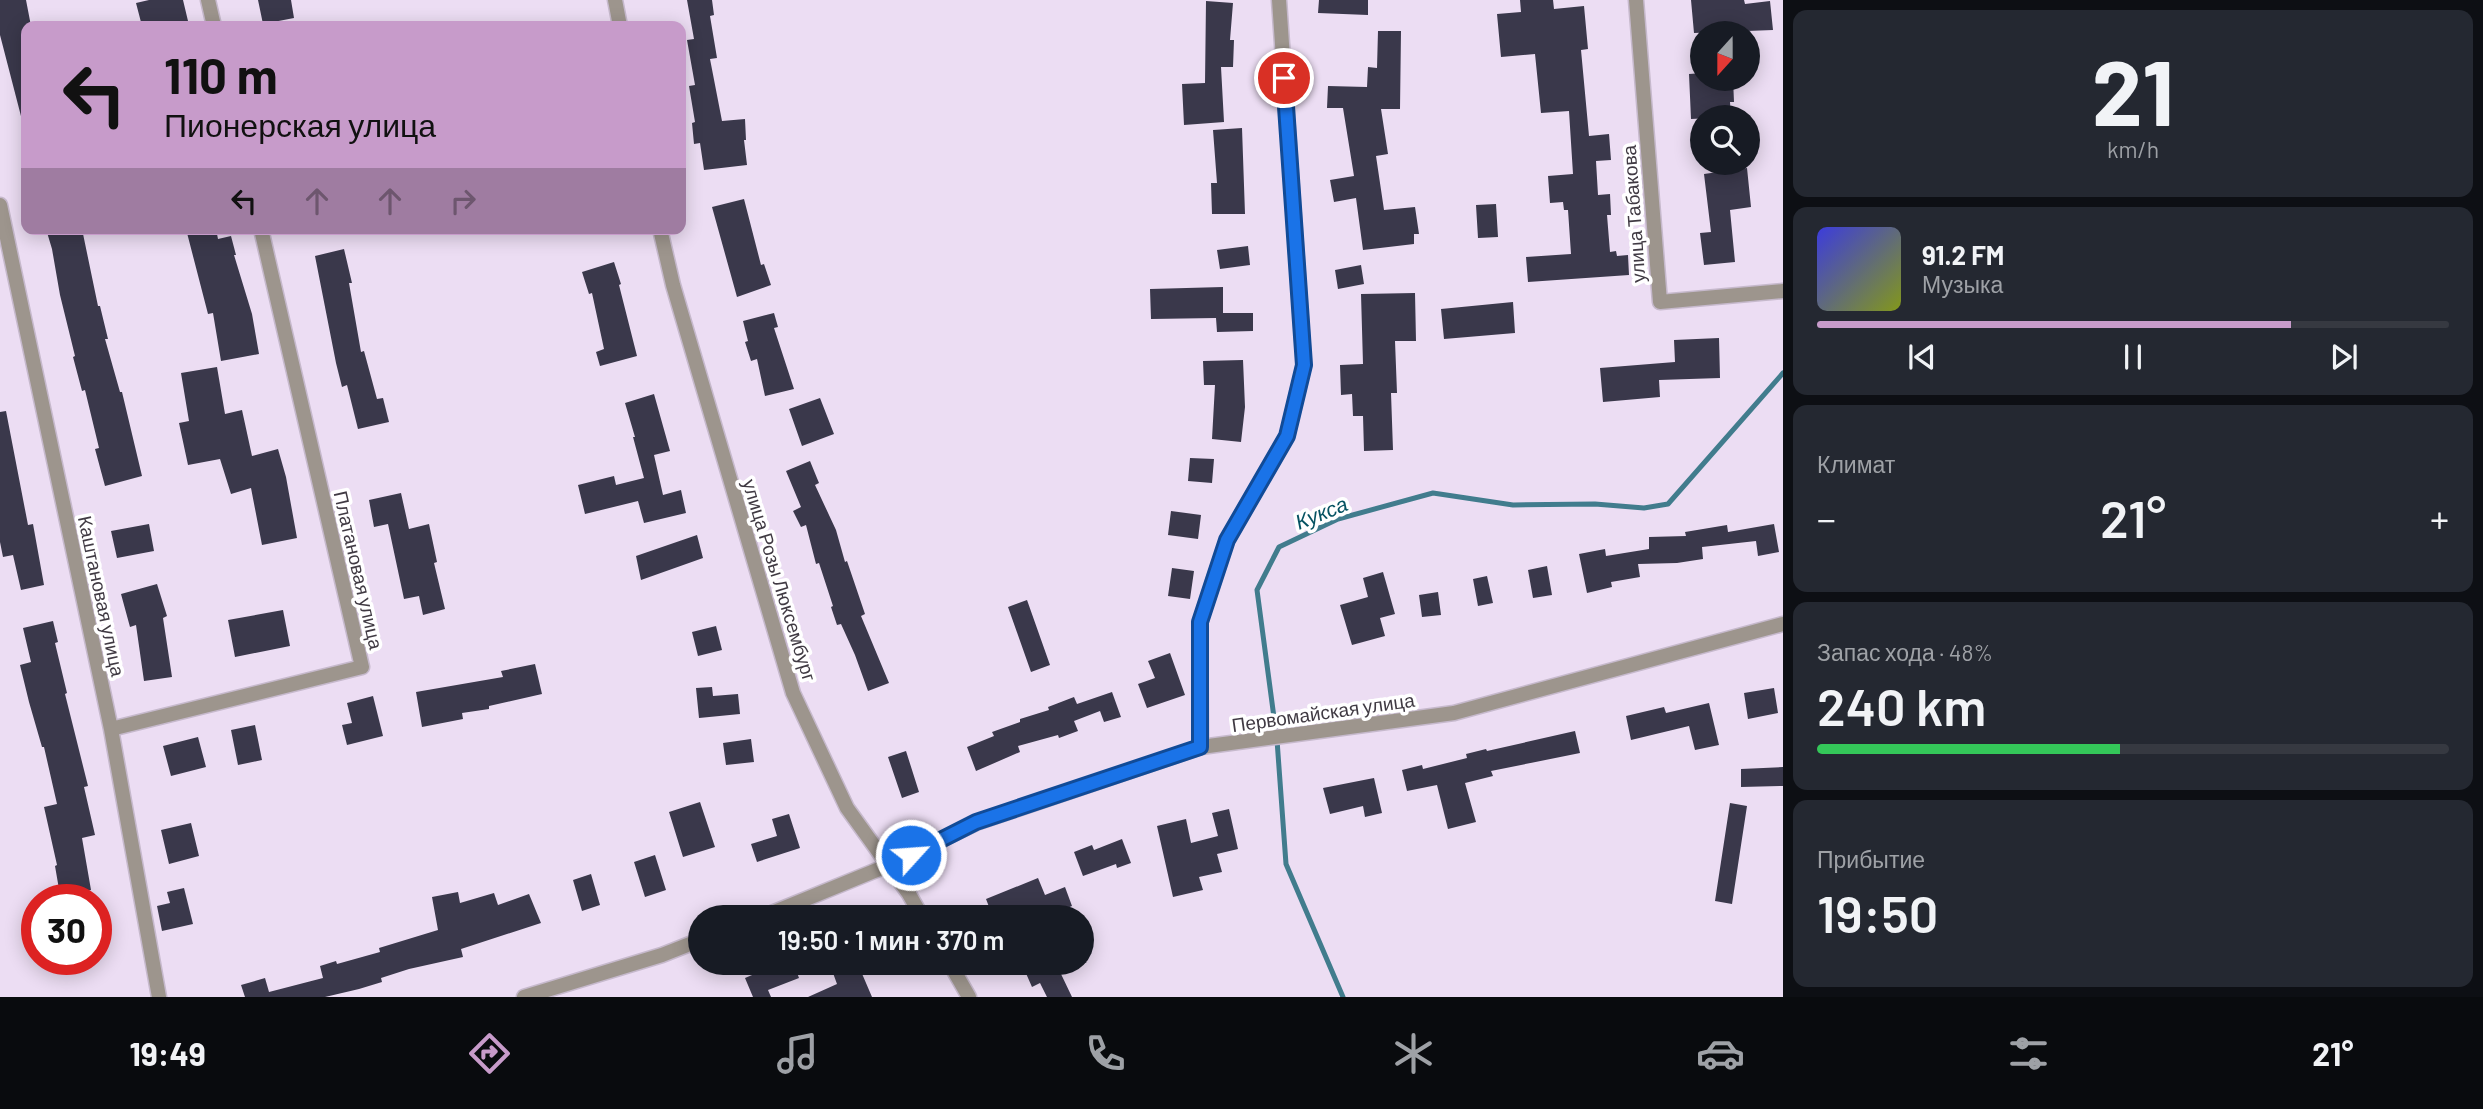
<!DOCTYPE html>
<html lang="ru">
<meta charset="utf-8">
<style>
:root{--surface:#171b24;--page:#242831;--text:#f1f3f6;--muted:#9ea1a6;--line:#363941;--accent:#c79bca}
body{margin:0;font-family:Barlow,sans-serif;background:var(--page);color:var(--text);height:100vh;display:flex;flex-direction:column;font-size:26px;white-space:nowrap}
*{box-sizing:border-box;margin:0}
p{font-size:23px;color:var(--muted)}
.icon{flex:none;width:38px;height:38px;fill:none;stroke:currentColor;stroke-width:2;stroke-linecap:round;stroke-linejoin:round}
.map{position:relative;flex:1;overflow:hidden}
.panel{display:flex;flex-direction:column;gap:10px;padding:10px;background:#0d0f14;width:700px}
.panel>*{flex:none}
.top-card{position:absolute;left:21px;top:21px;width:665px;height:214px;border-radius:14px;box-shadow:0 4px 18px #0003;background:#c79bca;color:#111;overflow:hidden}
.needle{width:46px;rotate:201deg}
.controls{position:absolute;left:1690px;top:21px;display:grid;gap:14px}
.controls a{display:grid;place-items:center;width:70px;height:70px;border-radius:50%;background:var(--surface);box-shadow:0 4px 18px #0003;font-size:35px}
.speed{position:absolute;left:21px;top:884px;display:flex;gap:14px;font-size:35px;font-weight:700;text-align:center}
.speed>*{display:grid;place-content:center;width:91px;height:91px;border-radius:50%;background:var(--surface);box-shadow:0 4px 18px #0003;line-height:1}
.speed .limit{border:10px solid #d22;background:#fff;color:#111}
.pin{position:absolute;display:grid;place-items:center;width:60px;height:60px;color:#fff;margin:-30px;border:4px solid #fff;border-radius:50%;box-shadow:0 2px 7px #0007}
.me{position:absolute;width:77px;margin:-38px;rotate:64deg;stroke-linejoin:round;filter:drop-shadow(0 0 5px #0008)}
.turn{display:flex;align-items:center;gap:24px;height:147px;padding:0 28px;font-size:32px}
.turn .icon{width:91px;height:91px;stroke-width:2.5}
.turn b{display:block;font-size:49px;line-height:60px}
.lanes{display:flex;align-items:center;height:66px;padding:0 28px;background:#0003;justify-content:center;gap:35px;direction:ltr}
.lanes .off{opacity:.35}
.big{font-size:52px;font-weight:600;line-height:1.1}
.panel .widget{flex:1;display:flex;flex-direction:column;justify-content:center;gap:10px;min-width:0;padding:0 24px;border-radius:14px;background:var(--page)}
.panel .dial{align-items:center;gap:0}
.dial b{font-size:91px;line-height:1}
.song{display:flex;align-items:center;gap:21px}
.cover{width:84px;height:84px;border-radius:10px;background:linear-gradient(135deg,hsl(240 70% 55%),hsl(70 70% 35%))}
.played{height:7px;border-radius:4px;background:linear-gradient(90deg,var(--accent) 75%,var(--line) 75%)}
.keys{display:flex;justify-content:space-around;direction:ltr}
.heat{display:flex;justify-content:space-between;align-items:center;font-size:38px;direction:ltr}
.charge{height:10px;border-radius:5px;background:linear-gradient(90deg,#34c759 48%,var(--line) 0)}
.trip{position:absolute;left:688px;top:905px;width:406px;height:70px;border-radius:35px;background:var(--surface);box-shadow:0 4px 18px #0003;font-weight:600;line-height:70px;text-align:center}
.dock{display:flex;height:112px;justify-content:space-around;align-items:center;background:#090b0e;color:var(--muted)}
.dock .icon{width:49px;height:49px}
.dock .on{color:var(--accent)}
.dock b{font-size:32px;color:var(--text)}
main{display:flex;flex:1;min-height:0}
.map>svg:first-child{display:block}
.lines{fill:none;stroke-linecap:round;stroke-linejoin:round}
.stream{stroke:#417c8d;stroke-width:5}
.building{fill:#3a384b}
.minor-casing{stroke:#c6b9cc;stroke-width:17}
.minor{stroke:#9d958d;stroke-width:14}
.route-casing{stroke:#114b97;stroke-width:18}
.route{stroke:#1a73e8;stroke-width:12}
.labels{text-anchor:middle;dominant-baseline:central;stroke-width:7;stroke-linejoin:round;paint-order:stroke}
.street-label{font-size:19px;fill:#403a43;stroke:#fff}
.water-label{font-size:21px;font-style:italic;fill:#055262;stroke:#fff}
</style>
<main>
<div class="map">
<svg width="1783" height="997" viewBox="0 0 1783 997">
<rect width="100%" height="100%" fill="#ecddf3"/>
<g class="lines">
<path class="stream" d="M1343 997 1286 864 1277 740 1257 590 1279 547 1338 519 1433 493 1513 505 1595 504 1644 508 1668 504 1783 373"/>
</g>
<path class="building" d="M0 0H26L31 26H26V120H22L0 35Z
M149 0H183L188 21 166 26H142L136 3Z
M258 0H291L294 18 263 24Z
M687 0H712L714 15 710 16 717 58 710 59 722 121 745 119 746 140H744L747 165 704 170 700 143 694 144 692 123 695 122 689 86 695 85 687 40 694 39Z
M1319 0H1368V15L1318 13Z
M1520 0H1553L1554 9 1584 6 1588 49 1581 50 1589 136 1609 134 1611 160 1596 161 1598 195 1610 194 1611 215H1607L1610 252 1616 251 1617 256 1628 255 1629 275 1528 282 1526 257 1571 254 1568 210H1564L1563 202 1550 203 1548 176 1573 174 1569 111 1541 113 1535 54 1501 57 1497 14 1521 12Z
M1691 0H1744L1745 4 1770 1 1773 30 1694 33Z
M1206 1 1233 3 1230 40H1234L1233 67H1221L1224 122 1184 125 1182 84 1205 83Z
M1378 31H1401L1400 109H1381L1388 154 1376 156 1384 210 1415 207 1419 234H1414V244L1363 250 1356 198 1334 202 1330 180 1354 176 1343 108H1327L1328 86 1367 87 1368 67 1377 68Z
M1703 73V79H1733L1734 102H1730L1731 117 1691 119 1689 74Z
M1242 128 1245 214H1212L1211 183H1217L1213 130Z
M1747 168 1751 207 1730 210 1735 262 1704 265 1700 233 1711 232 1704 174Z
M744 199 761 265 764 264 771 285 737 297 712 207Z
M1496 204 1498 237 1478 238 1476 205Z
M46 229H82L98 306H100L108 339H105L120 392H122L142 476 105 486 95 449 99 448 85 390 82 391 73 357 75 356 60 295 52 249Z
M186 229H216L218 239 231 236 236 255H234L252 314 259 354 221 361 213 313 208 314Z
M1248 246 1250 265 1220 269 1217 250Z
M344 249 352 283H349L361 352 364 351 377 399 383 398 389 422 358 429 347 385 342 387 336 363 315 256Z
M614 262 621 284 619 285 637 356 600 366 596 352 604 349 592 293 589 294 582 272Z
M1361 265 1364 284 1338 289 1335 270Z
M1223 287V313H1253V331L1217 332 1216 318 1151 319 1150 289Z
M1415 293 1416 341H1395L1397 393H1391L1393 450 1364 451 1363 416H1353L1352 394 1341 395 1340 365 1363 364 1361 294Z
M1513 302 1515 333 1444 339 1441 309Z
M774 313 778 327 774 328 794 389 765 396 757 359 751 361 745 342 748 341 743 321Z
M1719 338 1720 378 1659 380 1660 397 1603 402 1600 368 1675 362 1674 340Z
M1243 360 1245 407 1241 442 1212 439 1215 385H1204L1203 361Z
M217 367 225 414 242 410 252 456 278 449 286 477 297 538 262 545 251 488 231 494 220 459 188 465 179 423 189 421 181 373Z
M654 394 670 451 654 455 663 495 681 490 686 513 644 523 638 501 585 514 578 485 614 476 616 485 644 478 633 437H635L625 403Z
M820 398 834 434 802 446 789 409Z
M6 411 28 525 33 524 44 585 21 590 13 555 3 557 0 542V412Z
M1190 458 1214 459 1212 483 1188 481Z
M810 461 819 483 815 485 836 530 845 562 847 561 865 614 861 616 889 683 868 691 855 655 841 624 837 625 831 607 833 606 819 563 816 564 806 525 801 527 793 511 801 507 786 471Z
M401 493 409 529 429 524 437 562 434 563 445 609 423 615 419 596 404 599 388 524 374 527 369 500Z
M1171 511 1201 515 1198 539 1168 535Z
M149 524 154 551 117 558 111 531Z
M1774 524 1779 552 1758 556 1756 541 1702 547 1703 559 1677 563 1638 564 1640 577 1611 582 1612 587 1587 593 1579 554 1605 549 1606 556 1649 549V537L1686 536 1685 532 1727 525 1728 532Z
M697 535 703 558 641 580 636 556Z
M1547 566 1552 595 1533 598 1528 570Z
M1172 568 1194 571 1190 599 1168 596Z
M1383 572 1395 614 1380 618 1385 636 1352 645 1340 605 1368 597 1363 578Z
M1487 576 1493 603 1478 606 1473 579Z
M157 584 167 616 163 618 172 677 144 681 136 625 130 627 121 594Z
M1438 592 1441 615 1422 617 1419 595Z
M1027 600 1050 665 1031 672 1008 607Z
M283 610 290 646 235 657 228 620Z
M53 621 58 642 55 643 67 693 65 694 88 786 84 787 95 835 82 838 91 890 60 895 55 866 57 865 44 807 57 804 44 747H42L29 702 20 665 31 662 23 628Z
M716 626 722 650 698 656 692 632Z
M1170 653 1185 695 1147 708 1138 684 1155 678 1148 661Z
M535 664 542 694 489 706V709L462 713 463 719 422 727 416 692 503 677 501 671Z
M712 687 713 696 738 694 740 714 699 718 696 688Z
M1774 688 1778 713 1748 719 1744 693Z
M1112 692 1121 717 1104 722 1100 711 1074 721 1078 731 1059 738 1058 735 1018 746 1020 752 976 771 967 747 994 736 992 732 1020 722V719L1049 710 1048 707 1074 697 1077 704Z
M373 696 383 736 347 745 342 725 352 723 347 703Z
M1709 703 1719 745 1695 750 1689 726 1631 740 1626 716 1664 707 1666 713Z
M255 725 262 760 238 765 231 730Z
M1575 731 1580 753 1491 771 1493 776 1465 783 1476 822 1448 829 1437 785 1407 791 1402 770 1422 765 1423 769 1467 758 1466 754 1486 749 1487 751Z
M198 737 206 767 171 776 163 746Z
M751 739 754 762 726 765 723 743Z
M906 751 919 792 902 798 888 757Z
M1783 767V786L1741 787V769Z
M1374 778 1382 813 1365 817 1363 806 1330 814 1323 788Z
M700 802 715 847 683 857 669 812Z
M1730 803 1747 806 1732 904 1715 901Z
M1229 809 1238 849 1217 854 1222 872 1199 877 1203 890 1173 897 1157 826 1186 819 1191 843 1218 836 1212 813Z
M789 814 800 848 757 862 751 844 777 836 772 819Z
M191 823 199 856 169 864 161 830Z
M1122 839 1131 863 1117 868 1116 864 1083 876 1074 852 1092 845 1094 850Z
M655 855 666 890 645 897 634 862Z
M591 874 600 905 582 911 573 880Z
M1038 878 1045 895 1065 887 1072 906 1053 914 1054 917H993L986 899Z
M184 888 193 924 162 931 157 906 170 903 167 892Z
M458 892 460 903 494 893 498 905 529 894 541 923 461 949 463 957 409 969 381 978 382 982 359 989 325 997H245L241 985 265 978 269 992 323 978 320 966 336 961 337 964 380 952 379 948 438 930 432 897Z
M783 962H793L799 978 768 990 771 997H753L745 978Z
M829 962H857L872 997H808L837 984Z
M1021 962H1087L1061 974 1072 997H1047L1040 983 1032 987Z"/>
<g class="lines">
<g class="minor-casing">
<path id="minor" d="M208 0 214 26
M615 0 620 26
M1636 0 1660 302 1783 291
M0 205 111 729 159 997
M660 229 673 285 793 693 847 808 909 894 922 917
M111 729 362 667 261 229
M1201 747 1200 622 1227 540 1287 436 1304 365 1279 0
M762 917 889 865 976 823 1201 747 1454 713 1783 624
M949 962 969 997
M524 997 662 955 700 940"/>
</g>
<use href="#minor" class="minor"/>
</g>
<g class="lines">
<g class="route-casing">
<path id="route" d="M911 855 976 822 1200 747V622L1227 540 1287 436 1304 365 1284 78"/>
</g>
<use href="#route" class="route"/>
</g>
<g class="labels">
<g class="street-label">
<text transform="translate(1633 214) rotate(-94)">улица Табакова</text>
<text transform="translate(359 570) rotate(77)">Платановая улица</text>
<text transform="translate(780 580) rotate(73)">улица Розы Люксембург</text>
<text transform="translate(102 596) rotate(78)">Каштановая улица</text>
<text transform="translate(1323 712) rotate(-8)">Первомайская улица</text>
</g>
<g class="water-label">
<text transform="translate(1321 512) rotate(-22)">Кукса</text>
</g>
</g>
</svg>
<div class="controls">
<a><svg class="needle" viewBox="-14 -14 28 28"><path d="M0-13l5 13h-10z" fill="#e53935"/><path d="M0 13l5-13h-10z" fill="#9ea1a6"/></svg></a>
<a><svg class="icon" aria-label="search" viewBox="0 0 24 24"><circle cx="10" cy="10" r="6"/><path d="M15 15l6 6"/></svg></a>
</div>
<div class="speed"><div class="limit">30</div></div>
<div class="pin" style="left:1284px;top:78px;background:#d93025"><svg class="icon" aria-label="arrive" viewBox="0 0 24 24"><path d="M6 21V4h12l-3 4 3 4H6"/></svg></div>
<svg class="me" style="left:911px;top:855px" viewBox="-20 -20 40 40"><circle r="17" fill="#1a73e8" stroke="#fff" stroke-width="3"/><path d="M0-11L8 9 0 5-8 9z" fill="#fff"/></svg>
<div class="trip">19:50 · 1 мин · 370 m</div>
<div class="top-card">
<div class="turn"><svg class="icon" aria-label="left" viewBox="0 0 24 24"><path d="M17 20v-9H6M10 6l-5 5 5 5"/></svg><div><b>110 m</b>Пионерская улица</div></div>
<div class="lanes"><svg class="icon" aria-label="left" viewBox="0 0 24 24"><path d="M17 20v-9H6M10 6l-5 5 5 5"/></svg><svg class="icon off" aria-label="ahead" viewBox="0 0 24 24"><path d="M12 20V5M6 11l6-6 6 6"/></svg><svg class="icon off" aria-label="ahead" viewBox="0 0 24 24"><path d="M12 20V5M6 11l6-6 6 6"/></svg><svg class="icon off" aria-label="right" viewBox="0 0 24 24"><path d="M7 20v-9h11M14 6l5 5-5 5"/></svg></div>
</div>
</div>
<section class="panel">
<div class="widget dial"><b>21</b><p>km/h</p></div>
<div class="widget">
<div class="song"><i class="cover"></i><div><b>91.2 FM</b><p>Музыка</p></div></div>
<div class="played"></div>
<div class="keys"><svg class="icon" aria-label="previous" viewBox="0 0 24 24"><path d="M18 5L8 12l10 7zM5 5v14"/></svg><svg class="icon" aria-label="pause" viewBox="0 0 24 24"><path d="M8 5v14M16 5v14"/></svg><svg class="icon" aria-label="next" viewBox="0 0 24 24"><path d="M6 5l10 7-10 7zM19 5v14"/></svg></div>
</div>
<div class="widget"><p>Климат</p>
<div class="heat"><a>−</a><b class="big">21°</b><a>+</a></div>
</div>
<div class="widget"><p>Запас хода · 48%</p><b class="big">240 km</b><div class="charge"></div></div>
<div class="widget"><p>Прибытие</p><b class="big">19:50</b></div>
</section>
</main>
<nav class="dock">
<b>19:49</b>
<svg class="icon on" aria-label="directions" viewBox="0 0 24 24"><path d="M12 3l9 9-9 9-9-9zM9 14v-3h6M13 9l2 2-2 2"/></svg>
<svg class="icon" aria-label="music" viewBox="0 0 24 24"><path d="M9 18V5l10-2v13"/><circle cx="6" cy="18" r="3"/><circle cx="16" cy="16" r="3"/></svg>
<svg class="icon" aria-label="phone" viewBox="0 0 24 24"><path d="M5 4h4l2 5-3 2q2 4 5 5l2-3 5 2v4C11 20 4 13 5 4z"/></svg>
<svg class="icon" aria-label="climate" viewBox="0 0 24 24"><path d="M12 3v18M4 7l16 10M4 17L20 7"/></svg>
<svg class="icon" aria-label="car" viewBox="0 0 24 24"><path d="M5 17H2v-5l4-1 3-4h7l3 4 3 1v5h-3M9 17h6M6 11h13"/><circle cx="7" cy="17" r="2"/><circle cx="17" cy="17" r="2"/></svg>
<svg class="icon" aria-label="filters" viewBox="0 0 24 24"><path d="M4 7h16M4 17h16"/><circle cx="9" cy="7" r="2"/><circle cx="15" cy="17" r="2"/></svg>
<b>21°</b>
</nav>
